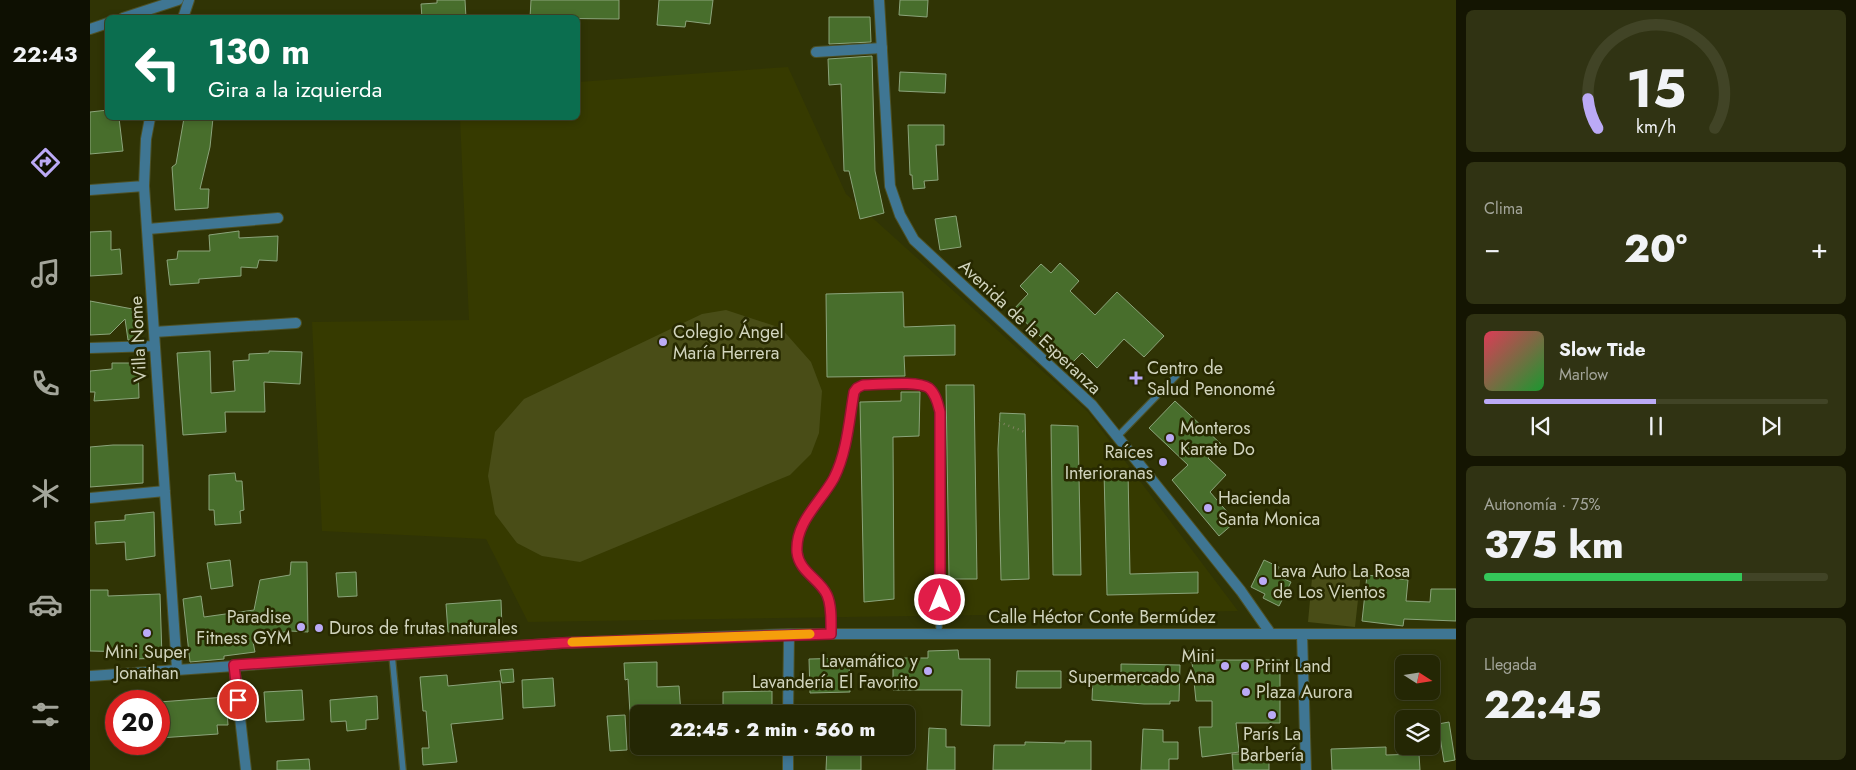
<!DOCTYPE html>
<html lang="es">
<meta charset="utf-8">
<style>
:root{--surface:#242704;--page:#303313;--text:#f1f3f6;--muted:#a3a59a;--line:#414426;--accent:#bbaaf6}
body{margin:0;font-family:Jost,sans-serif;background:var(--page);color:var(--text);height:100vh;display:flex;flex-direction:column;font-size:19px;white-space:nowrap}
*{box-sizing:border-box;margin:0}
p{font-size:16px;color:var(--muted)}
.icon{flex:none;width:28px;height:28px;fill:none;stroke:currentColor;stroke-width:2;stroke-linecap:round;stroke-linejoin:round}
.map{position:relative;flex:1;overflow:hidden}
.panel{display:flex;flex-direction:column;gap:10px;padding:10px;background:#141502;width:400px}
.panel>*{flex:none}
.hud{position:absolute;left:15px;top:15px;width:475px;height:105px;border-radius:8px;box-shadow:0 2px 8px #0003,0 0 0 1px var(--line);background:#0b6e4f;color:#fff;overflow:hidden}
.needle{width:32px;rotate:102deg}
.tools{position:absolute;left:1305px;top:655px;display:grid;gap:10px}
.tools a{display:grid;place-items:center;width:45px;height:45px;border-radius:8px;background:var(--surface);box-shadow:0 2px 8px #0003,0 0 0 1px var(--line);font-size:25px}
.speed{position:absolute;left:15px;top:690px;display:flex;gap:10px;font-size:25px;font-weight:700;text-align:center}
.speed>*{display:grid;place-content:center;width:65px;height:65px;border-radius:50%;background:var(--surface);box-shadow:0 2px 8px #0003,0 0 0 1px var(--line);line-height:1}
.speed .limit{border:8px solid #d22;background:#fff;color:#111}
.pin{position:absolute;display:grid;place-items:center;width:42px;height:42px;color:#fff;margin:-21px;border:2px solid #fff;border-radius:50%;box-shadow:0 1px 5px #0007}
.me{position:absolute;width:55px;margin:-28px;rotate:0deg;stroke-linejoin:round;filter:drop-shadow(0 0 4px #0008)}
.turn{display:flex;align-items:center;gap:18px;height:105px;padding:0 20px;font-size:22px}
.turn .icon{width:65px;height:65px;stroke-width:2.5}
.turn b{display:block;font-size:35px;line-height:42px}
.big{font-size:38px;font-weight:800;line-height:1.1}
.panel .widget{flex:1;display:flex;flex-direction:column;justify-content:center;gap:8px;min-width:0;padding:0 18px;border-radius:8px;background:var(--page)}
.panel .dial{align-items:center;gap:0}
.dial svg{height:130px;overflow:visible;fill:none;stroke:var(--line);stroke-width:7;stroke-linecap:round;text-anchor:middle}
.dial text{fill:var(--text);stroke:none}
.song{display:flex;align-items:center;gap:15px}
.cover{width:60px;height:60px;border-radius:8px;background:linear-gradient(135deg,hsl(350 70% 55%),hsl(130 70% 35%))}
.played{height:5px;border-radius:2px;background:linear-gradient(90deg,var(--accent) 50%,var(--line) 50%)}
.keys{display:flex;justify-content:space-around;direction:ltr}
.heat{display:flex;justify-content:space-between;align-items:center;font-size:28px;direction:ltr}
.charge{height:8px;border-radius:4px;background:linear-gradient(90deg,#34c759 75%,var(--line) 0)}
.trip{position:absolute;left:540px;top:705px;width:285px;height:50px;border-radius:8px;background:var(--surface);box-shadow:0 2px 8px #0003,0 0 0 1px var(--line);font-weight:800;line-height:50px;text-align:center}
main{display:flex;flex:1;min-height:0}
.tab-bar{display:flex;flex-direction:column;width:90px;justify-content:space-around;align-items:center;background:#0e1002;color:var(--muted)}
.tab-bar .icon{width:35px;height:35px}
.tab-bar .on{color:var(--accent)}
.tab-bar b{font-size:22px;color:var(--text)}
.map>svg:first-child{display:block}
.built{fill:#363a00}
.green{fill:#494d17}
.building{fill:#486e2c;stroke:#8ba47b}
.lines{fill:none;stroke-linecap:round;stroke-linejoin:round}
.service-casing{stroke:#4d5126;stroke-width:8}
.minor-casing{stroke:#4d5126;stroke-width:12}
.tertiary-casing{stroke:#4d5126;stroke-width:12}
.path{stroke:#808360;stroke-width:2.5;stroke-dasharray:1 4;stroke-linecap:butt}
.service{stroke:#3f7693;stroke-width:5.5}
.minor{stroke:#3f7693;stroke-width:10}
.tertiary{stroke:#3f7693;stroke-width:10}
.route-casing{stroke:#92132f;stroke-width:12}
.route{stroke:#e11d48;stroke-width:9}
.slow{stroke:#f59e0b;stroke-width:9}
.poi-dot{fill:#bbaaf6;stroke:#272900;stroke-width:2}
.labels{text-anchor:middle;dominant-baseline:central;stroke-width:5;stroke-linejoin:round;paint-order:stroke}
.street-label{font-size:18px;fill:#d1d4bd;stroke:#272900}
.poi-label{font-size:18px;fill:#d1d4bd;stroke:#272900;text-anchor:start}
</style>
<main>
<nav class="tab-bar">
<b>22:43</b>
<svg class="icon on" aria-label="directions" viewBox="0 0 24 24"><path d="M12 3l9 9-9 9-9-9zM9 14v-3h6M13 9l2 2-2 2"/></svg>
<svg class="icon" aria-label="music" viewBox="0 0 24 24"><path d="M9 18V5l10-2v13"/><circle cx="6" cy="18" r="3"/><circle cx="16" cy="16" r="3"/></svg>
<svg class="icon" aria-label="phone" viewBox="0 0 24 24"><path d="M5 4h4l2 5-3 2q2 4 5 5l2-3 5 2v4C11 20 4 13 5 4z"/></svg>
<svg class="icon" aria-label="climate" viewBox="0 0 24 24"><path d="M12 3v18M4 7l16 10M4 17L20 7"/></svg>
<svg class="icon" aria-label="car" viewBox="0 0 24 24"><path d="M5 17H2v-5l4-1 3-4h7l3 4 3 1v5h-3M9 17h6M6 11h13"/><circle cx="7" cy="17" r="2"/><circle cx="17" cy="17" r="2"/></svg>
<svg class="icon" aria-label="filters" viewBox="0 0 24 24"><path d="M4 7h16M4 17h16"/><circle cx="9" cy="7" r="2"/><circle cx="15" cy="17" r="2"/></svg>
</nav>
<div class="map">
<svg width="1366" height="770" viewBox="0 0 1366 770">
<rect width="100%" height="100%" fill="#303405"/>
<path class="built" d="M698 67 756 194 998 412 1148 611 438 622 396 539 232 531 222 322 379 320 370 118H488V82Z"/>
<path class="green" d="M636 310 691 328 721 362 732 391 729 433 721 454 700 475 490 562 452 556 427 543 405 514 398 476 405 432 434 399 612 314Z
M1223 567 1271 572 1265 627 1218 622Z"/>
<path class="building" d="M347 0H375L376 18H332L331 4 347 3Z
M441 0H529V19L440 18Z
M569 0H623L620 24 596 21 595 27 567 25Z
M810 0H838L837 17 809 15Z
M739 17H780L781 42 739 44Z
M782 56 785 171 794 213 770 219 759 171H754L751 84 739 85 738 59Z
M810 72 856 74 855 93 809 91Z
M18 110 19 119 29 118 33 151 0 154V112Z
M94 118H123L120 147 110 189H119L118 208 85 210 82 167 86 164Z
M818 125H854V145H846L848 180 834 181 835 188 823 189 822 175H820Z
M866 216 871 247 850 250 845 219Z
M21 231V250L30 249 32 274 0 276V232Z
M149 231V238L188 236 187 261 169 260 167 268 151 267V276L109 279V283L80 285 77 260 87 259 88 251H120L119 235Z
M970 263 989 281 980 291 1005 315 1027 292 1074 336 1054 357 1034 339 1007 368 992 353 980 365 923 310 938 294 930 286 951 264 961 273Z
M813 292 814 327 865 325V355L814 356 815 376 737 377 736 294Z
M0 301 48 310 44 340H38L35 319 20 334 0 335Z
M120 351 121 393 145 391 143 361 159 360V354L179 353V351L212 352 210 384 174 382 175 412H135L136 432 93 435 87 353Z
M22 363H48L49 398 4 401 5 392H0V371L22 369Z
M856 385H884L887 579H859Z
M811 392H830L829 436 803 437 804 599 774 602 770 402 811 401Z
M1085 401 1131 444 1118 458 1136 475 1120 492 1139 514 1137 516 1144 523 1129 536 1082 480 1098 465 1059 428Z
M910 413 935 414 939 579 911 580 908 449Z
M961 425 988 426 991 575H963Z
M23 445H53V483L0 487V447Z
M1014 471H1038L1040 574 1108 572V593L1017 595Z
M145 473 146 481H152L154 510 150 511 151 523 125 525 124 510H119V475Z
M64 512 65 556 36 560 35 542 6 544 5 522 35 520V515Z
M140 560 143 586 121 589 117 563Z
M1174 560 1189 567 1185 575 1201 582 1189 606 1173 598 1175 594 1161 587Z
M201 562H217L218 632 200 631 162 637 165 652 134 656V659L100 662 93 599 111 596 114 617 164 610 170 580 200 575Z
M266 572 267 596 248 597 246 573Z
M1277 575 1318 580 1316 601 1340 602 1341 589H1366V621L1314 619 1313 626 1272 621Z
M0 590H18V596L70 594 72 658 44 659V652L0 651Z
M411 600 412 628 358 632 356 604Z
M868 650 869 659H900V726L871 725 872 690H803V658H838V651Z
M1098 651H1118V660H1190V723H1146L1149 752 1112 757 1109 727H1122V701H1106L1102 662H1097Z
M759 658 760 692 720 693 719 659Z
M567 662V687L589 686 591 714H540L538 679 535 680 534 663Z
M1031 664 1090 665 1089 701H1080V704H1054L1002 700 1003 676 1031 677Z
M423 669 424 682 412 683 410 670Z
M927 671H971V688H926Z
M357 675 358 686 410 681 413 719 361 724 367 762 333 765 332 748H339L336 711H333L330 677Z
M463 678 465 706 433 708 432 680Z
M212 690 214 720 176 722 174 692Z
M682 691V714H637V711H633V692Z
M287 696 288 719 276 720V729L257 731 256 721 241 722 240 700Z
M136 697 138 725H127L128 734 69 738V702Z
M535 715 537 750 520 751 517 716Z
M1359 722 1365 760 1354 762 1348 724Z
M839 728 856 729V747H865V770H837Z
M1053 729 1073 730V742H1088V759H1079V770H1051Z
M975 741H1001V770H903L904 745H935V742L975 743Z
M753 746H771V770H736L737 748 753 749Z
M1296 747V755L1329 754 1330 770H1242L1241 749Z
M1142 754H1179V770H1143Z
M219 759 220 770H187V761Z"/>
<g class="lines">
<g class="service-casing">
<path id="service" d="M1027 437 1095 367
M741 634 738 596 710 563 708 542 711 530 722 509 744 478 754 450 767 388 773 385 831 384 843 393 850 412 849 634
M302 655 313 770"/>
</g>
<g class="minor-casing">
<path id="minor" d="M33 18 88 0
M93 18 99 0
M0 29 18 23
M726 52 792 48
M60 118 56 139 54 186 87 669
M0 190 54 186
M58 229 188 218
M64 332 206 323
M0 348 64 346
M0 498 75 491
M144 665 156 770
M698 714 699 634
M698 770V746"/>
</g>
<g class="tertiary-casing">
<path id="tertiary" d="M789 0 800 186 810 215 824 240 1002 405 1151 591 1181 634
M1212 634 1216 770
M0 676 472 643 699 634H1366"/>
</g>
<path class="path" d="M909 422 935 432"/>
<use href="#service" class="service"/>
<use href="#minor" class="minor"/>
<use href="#tertiary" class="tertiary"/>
</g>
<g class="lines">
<g class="route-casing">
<path id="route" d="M148 700 144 665 472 643 741 634C741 622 742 606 737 595 730 579 709 572 707 552 705 522 731 502 744 478 757 452 759 421 764 392L767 388 773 385C789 385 827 380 839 388 846 394 848 404 850 412V600"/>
</g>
<use href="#route" class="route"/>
<path class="slow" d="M482 642 720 634"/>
</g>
<g class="poi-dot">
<circle cx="573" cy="342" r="5"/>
<path d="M1043.5 370.5h5v5h5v5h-5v5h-5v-5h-5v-5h5z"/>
<circle cx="1080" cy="438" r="5"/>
<circle cx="1073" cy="462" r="5"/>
<circle cx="1118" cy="508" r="5"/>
<circle cx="1173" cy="581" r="5"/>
<circle cx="211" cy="627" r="5"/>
<circle cx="229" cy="628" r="5"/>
<circle cx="57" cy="633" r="5"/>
<circle cx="1135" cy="666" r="5"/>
<circle cx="1155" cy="666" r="5"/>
<circle cx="838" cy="671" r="5"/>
<circle cx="1156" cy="692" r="5"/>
<circle cx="1182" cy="715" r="5"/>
</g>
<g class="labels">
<g class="street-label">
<text transform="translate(940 327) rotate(43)">Avenida de la Esperanza</text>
<text transform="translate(48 339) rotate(-93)">Villa Nome</text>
<text x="1012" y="617">Calle Héctor Conte Bermúdez</text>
</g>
<g class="poi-label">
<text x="583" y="332">Colegio Ángel<tspan x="583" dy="21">María Herrera</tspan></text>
<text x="1057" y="368">Centro de<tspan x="1057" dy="21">Salud Penonomé</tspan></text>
<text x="1090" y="428">Monteros<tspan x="1090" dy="21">Karate Do</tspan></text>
<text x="1063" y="452" text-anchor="end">Raíces<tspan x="1063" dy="21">Interioranas</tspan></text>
<text x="1128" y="498">Hacienda<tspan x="1128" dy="21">Santa Monica</tspan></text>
<text x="1183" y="571">Lava Auto La Rosa<tspan x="1183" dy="21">de Los Vientos</tspan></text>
<text x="201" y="617" text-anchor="end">Paradise<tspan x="201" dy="21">Fitness GYM</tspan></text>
<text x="239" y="628">Duros de frutas naturales</text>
<text x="57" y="652" text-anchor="middle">Mini Super<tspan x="57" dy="21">Jonathan</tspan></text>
<text x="1125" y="656" text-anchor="end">Mini<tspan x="1125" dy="21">Supermercado Ana</tspan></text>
<text x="828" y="661" text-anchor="end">Lavamático y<tspan x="828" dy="21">Lavandería El Favorito</tspan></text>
<text x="1165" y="666">Print Land</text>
<text x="1166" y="692">Plaza Aurora</text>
<text x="1182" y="734" text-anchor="middle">París La<tspan x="1182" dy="21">Barbería</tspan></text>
</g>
</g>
</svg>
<div class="tools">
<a><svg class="needle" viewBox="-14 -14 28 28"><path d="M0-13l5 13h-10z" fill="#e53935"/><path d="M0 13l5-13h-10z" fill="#a3a59a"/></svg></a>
<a><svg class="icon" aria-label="layers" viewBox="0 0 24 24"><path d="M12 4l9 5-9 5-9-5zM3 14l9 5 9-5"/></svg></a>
</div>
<div class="speed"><div class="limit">20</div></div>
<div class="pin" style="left:148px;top:700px;background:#d93025"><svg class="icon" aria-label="arrive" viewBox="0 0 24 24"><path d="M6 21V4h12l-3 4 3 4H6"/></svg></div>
<svg class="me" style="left:850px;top:600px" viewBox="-20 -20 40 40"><circle r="17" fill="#e11d48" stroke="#fff" stroke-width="3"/><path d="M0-11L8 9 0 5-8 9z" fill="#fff"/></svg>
<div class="trip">22:45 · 2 min · 560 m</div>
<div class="hud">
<div class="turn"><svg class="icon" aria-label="left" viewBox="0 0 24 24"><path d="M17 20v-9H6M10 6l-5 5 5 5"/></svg><div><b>130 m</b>Gira a la izquierda</div></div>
</div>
</div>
<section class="panel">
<div class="widget dial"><svg viewBox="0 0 100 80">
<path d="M14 69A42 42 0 1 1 86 69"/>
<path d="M14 69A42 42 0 0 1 8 51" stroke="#bbaaf6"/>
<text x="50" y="56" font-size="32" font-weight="700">15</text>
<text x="50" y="72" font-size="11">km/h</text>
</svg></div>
<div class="widget"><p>Clima</p>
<div class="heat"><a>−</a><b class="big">20°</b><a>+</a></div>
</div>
<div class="widget">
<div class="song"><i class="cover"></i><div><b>Slow Tide</b><p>Marlow</p></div></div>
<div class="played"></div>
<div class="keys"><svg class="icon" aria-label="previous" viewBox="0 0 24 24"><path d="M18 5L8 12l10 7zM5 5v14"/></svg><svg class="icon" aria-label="pause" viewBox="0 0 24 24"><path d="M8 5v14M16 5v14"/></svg><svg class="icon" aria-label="next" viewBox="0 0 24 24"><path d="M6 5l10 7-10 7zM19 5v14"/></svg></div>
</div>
<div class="widget"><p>Autonomía · 75%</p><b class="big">375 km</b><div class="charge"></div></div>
<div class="widget"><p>Llegada</p><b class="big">22:45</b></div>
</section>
</main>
